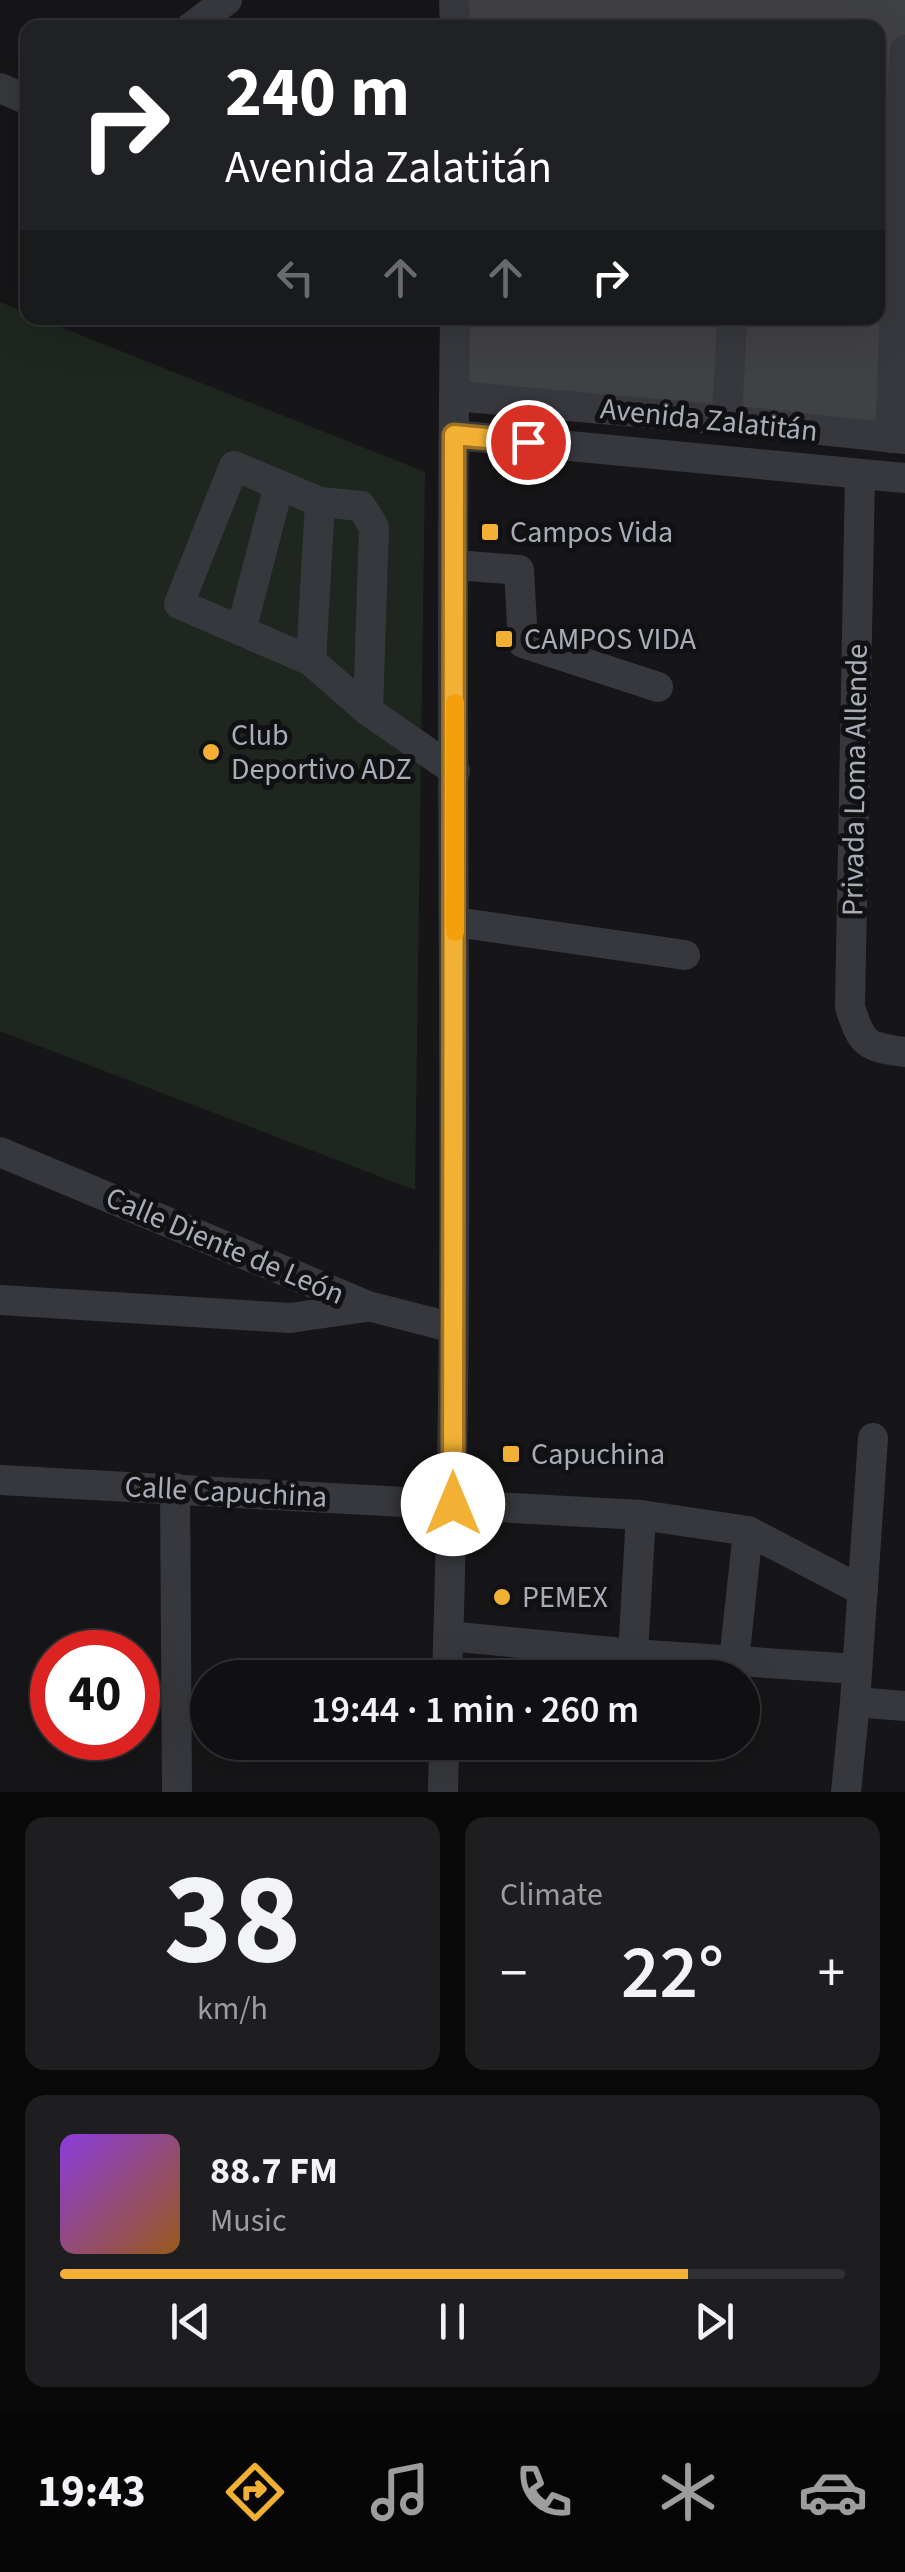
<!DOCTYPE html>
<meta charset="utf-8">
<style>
:root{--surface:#101012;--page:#1e1e20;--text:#f1f3f6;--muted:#9c9d9f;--line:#303032;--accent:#f2b134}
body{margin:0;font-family:"Source Sans 3",sans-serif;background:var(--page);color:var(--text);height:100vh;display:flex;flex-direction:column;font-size:38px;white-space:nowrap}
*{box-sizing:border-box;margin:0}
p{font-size:32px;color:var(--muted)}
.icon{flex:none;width:55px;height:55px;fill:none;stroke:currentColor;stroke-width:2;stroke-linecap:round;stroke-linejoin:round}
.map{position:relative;height:1792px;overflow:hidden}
.side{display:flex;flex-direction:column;gap:25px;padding:25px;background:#09090a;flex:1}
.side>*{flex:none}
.banner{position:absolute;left:20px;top:20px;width:865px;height:305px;border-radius:20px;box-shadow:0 10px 40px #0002,0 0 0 2px var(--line);background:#202124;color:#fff;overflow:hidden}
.speed{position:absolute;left:30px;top:1630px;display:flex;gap:20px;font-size:50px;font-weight:700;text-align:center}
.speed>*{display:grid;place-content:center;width:130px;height:130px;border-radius:50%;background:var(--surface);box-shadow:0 10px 40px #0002,0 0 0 2px var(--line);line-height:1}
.speed .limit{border:15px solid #d22;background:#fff;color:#111}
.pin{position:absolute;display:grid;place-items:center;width:85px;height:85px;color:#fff;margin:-42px;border:5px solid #fff;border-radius:50%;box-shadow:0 2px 10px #0007}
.me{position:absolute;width:110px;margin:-55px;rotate:0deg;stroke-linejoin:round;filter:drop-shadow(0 0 8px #0008)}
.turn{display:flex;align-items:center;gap:35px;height:210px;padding:0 40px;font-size:45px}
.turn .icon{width:130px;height:130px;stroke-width:2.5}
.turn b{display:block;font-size:70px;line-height:85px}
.lanes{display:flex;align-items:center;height:95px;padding:0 40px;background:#0003;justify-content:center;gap:50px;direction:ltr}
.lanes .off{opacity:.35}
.big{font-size:75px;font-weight:600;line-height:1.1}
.side .tile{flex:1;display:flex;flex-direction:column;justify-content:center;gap:15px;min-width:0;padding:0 35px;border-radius:20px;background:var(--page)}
.side .dial{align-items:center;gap:0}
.dial b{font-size:130px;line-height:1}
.song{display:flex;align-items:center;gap:30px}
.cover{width:120px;height:120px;border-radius:15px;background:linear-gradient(135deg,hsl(270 70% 55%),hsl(30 70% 35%))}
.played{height:10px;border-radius:5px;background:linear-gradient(90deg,var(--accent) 80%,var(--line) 80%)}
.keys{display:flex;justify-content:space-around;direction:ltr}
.heat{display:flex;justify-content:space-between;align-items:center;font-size:55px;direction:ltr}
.side .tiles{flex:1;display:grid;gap:25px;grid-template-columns:1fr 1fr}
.tile:last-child{grid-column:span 2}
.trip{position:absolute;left:190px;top:1660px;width:570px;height:100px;border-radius:50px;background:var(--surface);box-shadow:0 10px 40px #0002,0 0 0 2px var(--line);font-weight:600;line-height:100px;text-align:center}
.dock{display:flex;height:160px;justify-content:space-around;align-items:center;background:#060607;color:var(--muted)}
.dock .icon{width:70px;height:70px}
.dock .selected{color:var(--accent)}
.dock b{font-size:45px;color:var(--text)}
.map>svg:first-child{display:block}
.green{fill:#1e261f}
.building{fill:#404145}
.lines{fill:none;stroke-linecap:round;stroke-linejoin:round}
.minor{stroke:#37383d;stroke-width:30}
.route-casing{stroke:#9d7322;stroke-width:25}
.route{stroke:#f2b134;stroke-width:18}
.slow{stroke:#f59e0b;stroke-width:18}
.poi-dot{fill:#f2b134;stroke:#111113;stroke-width:4}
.labels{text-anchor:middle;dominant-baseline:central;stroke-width:10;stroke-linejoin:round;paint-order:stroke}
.street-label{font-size:30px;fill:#a8adb8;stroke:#111113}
.poi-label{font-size:30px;fill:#a8adb8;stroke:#111113;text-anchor:start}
</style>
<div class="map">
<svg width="905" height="1792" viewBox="0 0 905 1792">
<rect width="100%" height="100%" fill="#161618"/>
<path class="green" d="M0 302 27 313 28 318H38L425 472 415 1190 0 1031Z"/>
<path class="building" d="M467 0H905V425L466 387 468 318H878V28H468Z"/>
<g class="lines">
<path class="minor" d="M454 0 455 28
M190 28 227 0
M0 88 28 100
M454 396 727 420 905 439
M727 420 732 318
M454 435 905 478
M890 438C896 309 897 179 905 50
M860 474 850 1007C862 1045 866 1047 905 1052
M320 502 361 506 374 527 368 711
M455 565 519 570 523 643 658 687
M241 631 279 485
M311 661 179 604 234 466 320 502 311 661 368 711 455 771
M455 922 685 955
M0 1152 368 1306 454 1328
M0 1300 290 1318 366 1307
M0 1480 641 1515 748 1531 863 1591
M175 1488 177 1792
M448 1636 633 1654 856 1669
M633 1654 641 1515
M734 1661 748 1531
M447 1678C462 1224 448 771 455 318
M855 1702 905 1706
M443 1792 444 1742
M846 1792 855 1702 873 1438"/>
</g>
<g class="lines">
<g class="route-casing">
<path id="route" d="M453 1504 454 435 528 442"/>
</g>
<use href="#route" class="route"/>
<path class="slow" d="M455 703V932"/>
</g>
<g class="poi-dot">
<rect x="480" y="522" width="20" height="20" rx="5"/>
<rect x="494" y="629" width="20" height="20" rx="5"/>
<circle cx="211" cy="752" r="10"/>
<rect x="501" y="1444" width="20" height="20" rx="5"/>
<circle cx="502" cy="1597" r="10"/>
</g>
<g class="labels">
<g class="street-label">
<text transform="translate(709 420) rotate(6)">Avenida Zalatitán</text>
<text transform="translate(855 780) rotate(-89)">Privada Loma Allende</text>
<text transform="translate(225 1246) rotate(23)">Calle Diente de León</text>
<text transform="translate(226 1492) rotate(3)">Calle Capuchina</text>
</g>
<g class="poi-label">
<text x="510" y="532">Campos Vida</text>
<text x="524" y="639">CAMPOS VIDA</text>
<text x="231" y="735">Club<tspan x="231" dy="34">Deportivo ADZ</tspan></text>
<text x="531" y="1454">Capuchina</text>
<text x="522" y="1597">PEMEX</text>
</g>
</g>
</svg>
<div class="speed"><div class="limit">40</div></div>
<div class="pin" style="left:528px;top:442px;background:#d93025"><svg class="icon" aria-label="arrive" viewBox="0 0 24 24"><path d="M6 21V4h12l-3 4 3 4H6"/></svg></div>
<svg class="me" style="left:453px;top:1504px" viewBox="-20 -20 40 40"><circle r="19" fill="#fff"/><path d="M0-13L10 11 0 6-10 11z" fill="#f2b134"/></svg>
<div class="trip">19:44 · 1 min · 260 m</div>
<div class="banner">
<div class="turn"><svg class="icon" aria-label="right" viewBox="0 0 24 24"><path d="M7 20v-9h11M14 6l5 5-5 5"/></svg><div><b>240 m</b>Avenida Zalatitán</div></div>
<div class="lanes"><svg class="icon off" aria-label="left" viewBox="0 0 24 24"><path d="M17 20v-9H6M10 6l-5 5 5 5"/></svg><svg class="icon off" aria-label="ahead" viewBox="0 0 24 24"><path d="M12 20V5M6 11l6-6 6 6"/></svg><svg class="icon off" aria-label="ahead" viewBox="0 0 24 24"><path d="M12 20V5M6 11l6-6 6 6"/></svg><svg class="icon" aria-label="right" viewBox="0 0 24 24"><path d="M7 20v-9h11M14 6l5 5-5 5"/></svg></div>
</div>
</div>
<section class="side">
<div class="tiles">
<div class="tile dial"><b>38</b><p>km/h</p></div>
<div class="tile"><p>Climate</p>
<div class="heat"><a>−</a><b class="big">22°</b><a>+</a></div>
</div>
<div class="tile">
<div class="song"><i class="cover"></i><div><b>88.7 FM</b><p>Music</p></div></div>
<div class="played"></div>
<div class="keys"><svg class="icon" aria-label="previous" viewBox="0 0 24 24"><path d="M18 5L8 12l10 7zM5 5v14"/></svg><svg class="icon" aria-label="pause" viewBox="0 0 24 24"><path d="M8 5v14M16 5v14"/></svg><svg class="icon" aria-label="next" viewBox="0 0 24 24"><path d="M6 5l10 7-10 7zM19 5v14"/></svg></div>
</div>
</div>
</section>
<nav class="dock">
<b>19:43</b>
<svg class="icon selected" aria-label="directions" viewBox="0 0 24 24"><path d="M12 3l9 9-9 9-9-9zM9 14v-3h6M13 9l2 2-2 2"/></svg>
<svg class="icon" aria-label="music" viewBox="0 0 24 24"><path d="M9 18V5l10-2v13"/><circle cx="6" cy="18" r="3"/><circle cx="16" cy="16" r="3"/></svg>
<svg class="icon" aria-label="phone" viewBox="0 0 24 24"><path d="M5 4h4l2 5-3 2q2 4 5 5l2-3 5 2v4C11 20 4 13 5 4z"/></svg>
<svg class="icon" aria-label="climate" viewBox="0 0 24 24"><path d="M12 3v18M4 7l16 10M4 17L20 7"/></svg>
<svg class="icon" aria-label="car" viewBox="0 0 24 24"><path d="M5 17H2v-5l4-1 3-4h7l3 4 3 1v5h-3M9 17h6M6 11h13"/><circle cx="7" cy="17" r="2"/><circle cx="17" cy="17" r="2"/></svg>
</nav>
